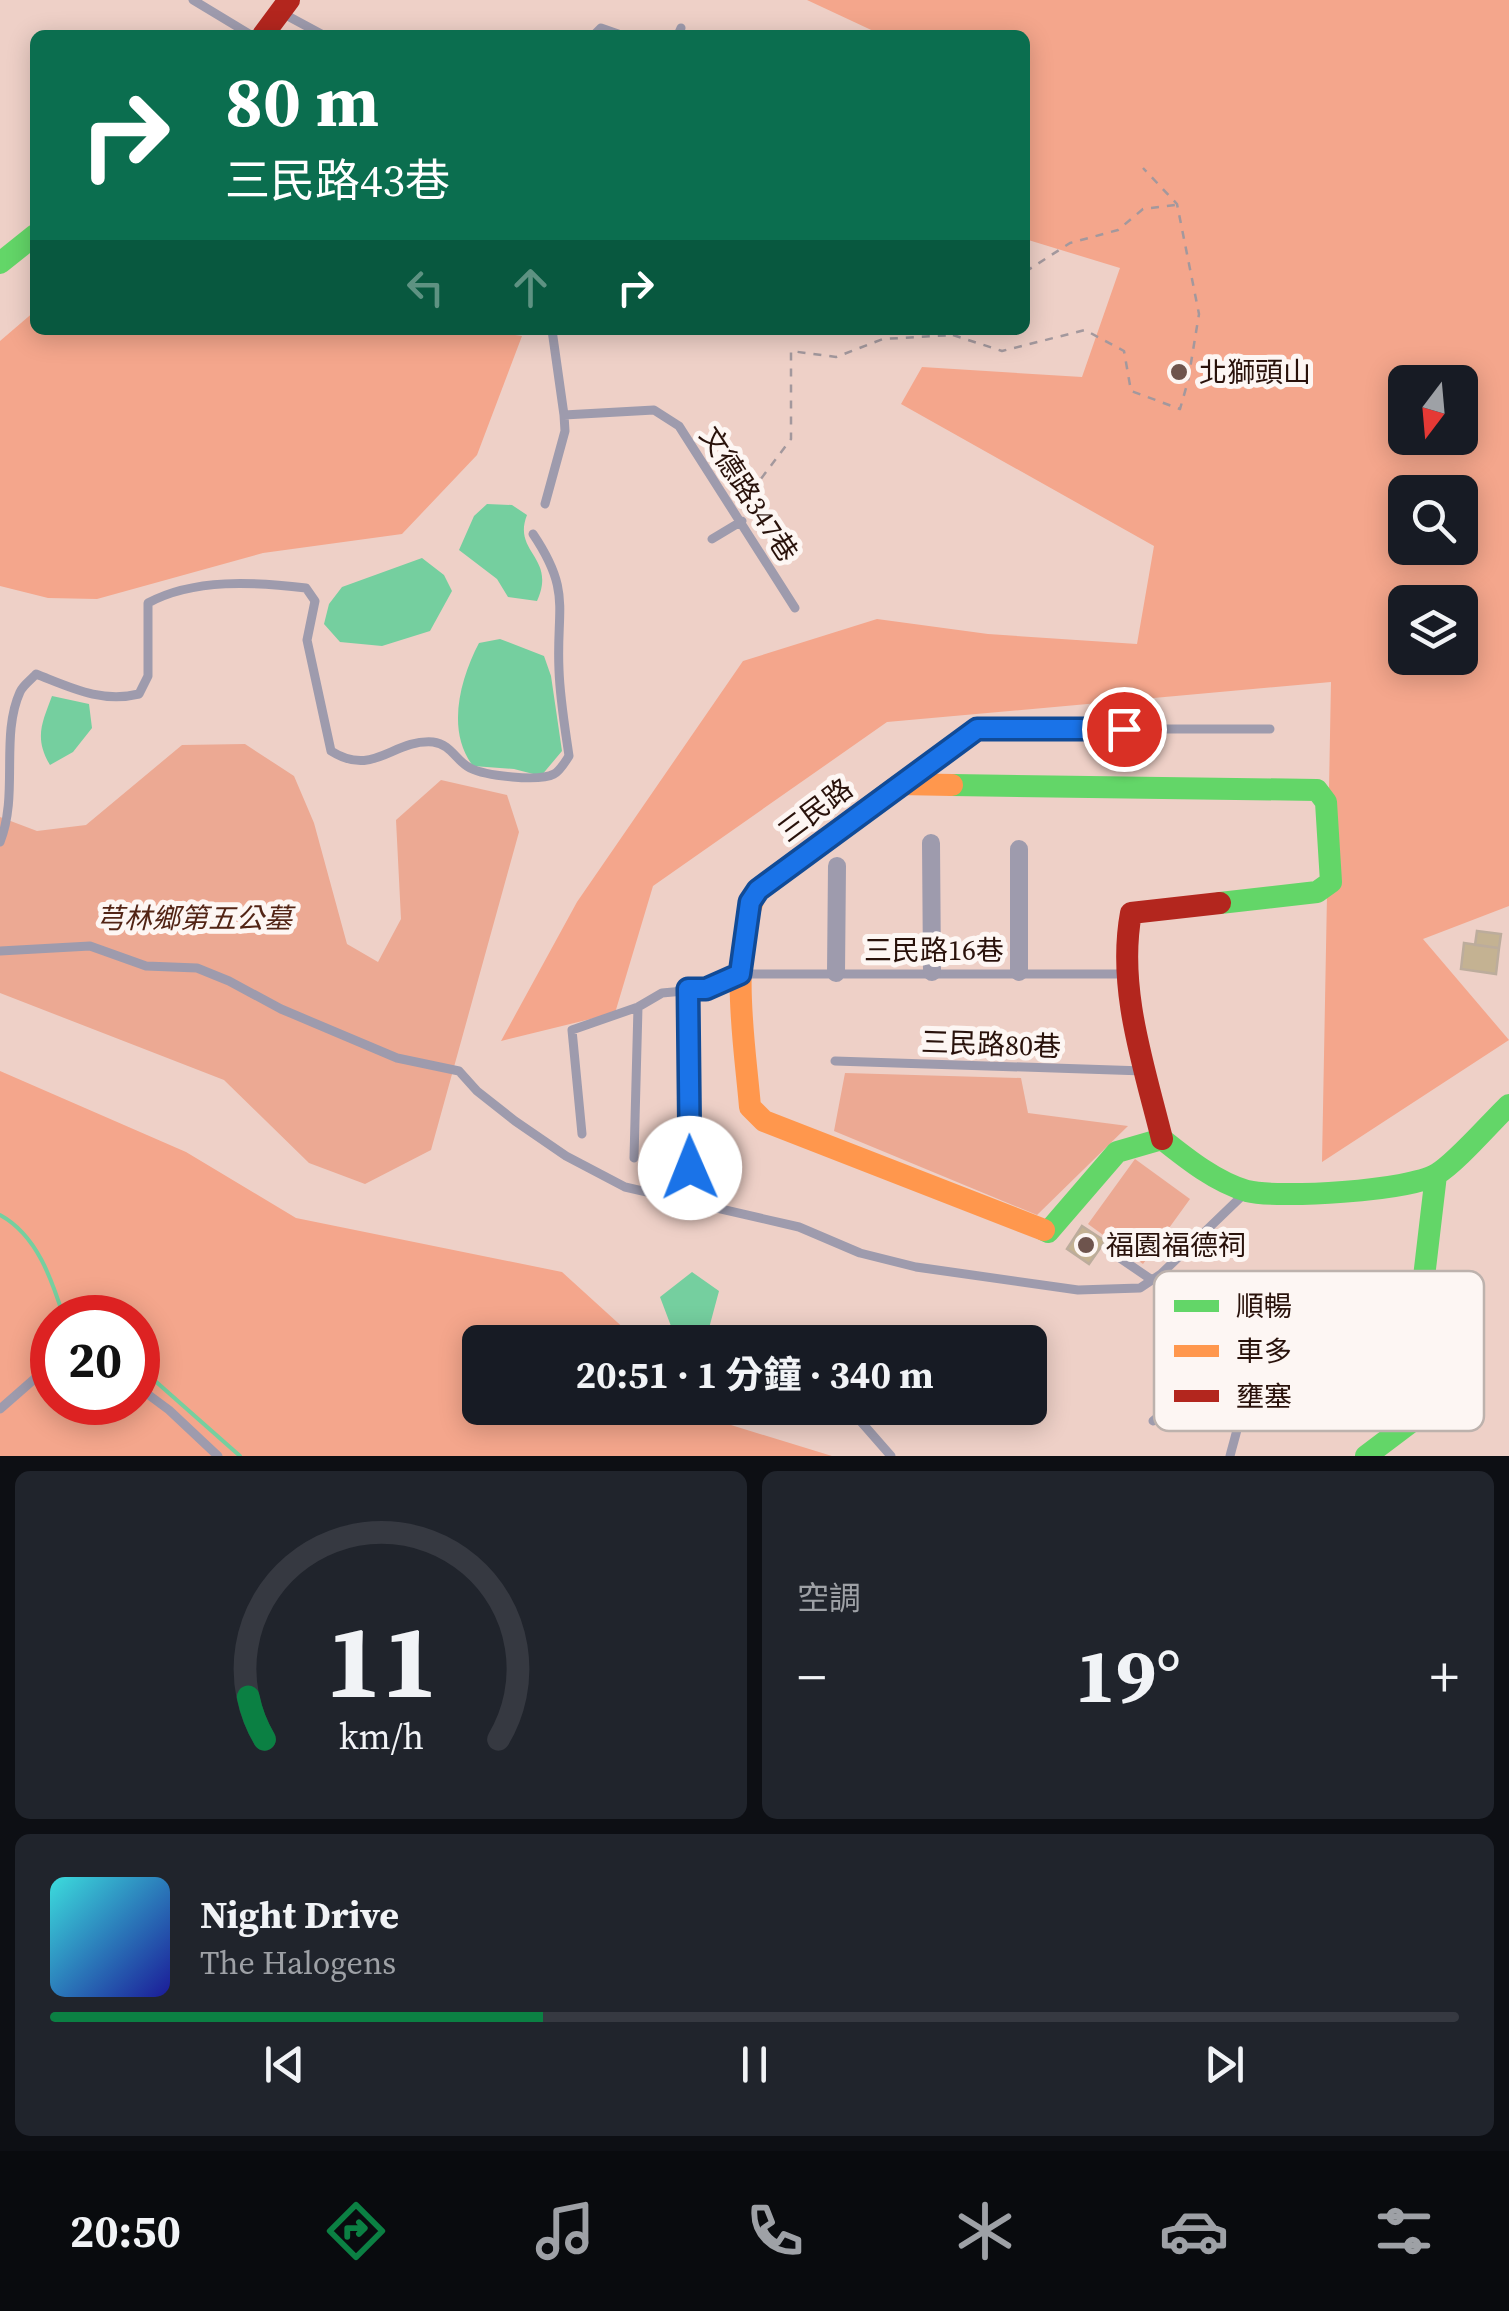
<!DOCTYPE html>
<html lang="zh-TW">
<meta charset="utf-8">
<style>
:root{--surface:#171b24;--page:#20242c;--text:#f1f3f6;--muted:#9ea1a6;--line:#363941;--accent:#0b8043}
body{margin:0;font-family:"Source Serif 4","Noto Sans TC",serif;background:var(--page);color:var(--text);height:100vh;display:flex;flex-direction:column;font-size:38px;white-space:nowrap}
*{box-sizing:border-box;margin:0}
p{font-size:32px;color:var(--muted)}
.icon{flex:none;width:55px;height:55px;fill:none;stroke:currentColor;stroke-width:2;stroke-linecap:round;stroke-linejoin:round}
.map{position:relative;height:1456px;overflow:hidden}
.details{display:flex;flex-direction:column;gap:15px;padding:15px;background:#0d0f14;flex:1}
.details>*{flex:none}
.banner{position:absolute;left:30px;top:30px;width:1000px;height:305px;border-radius:15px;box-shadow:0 5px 25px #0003;background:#0b6e4f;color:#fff;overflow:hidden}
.needle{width:65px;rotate:196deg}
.tools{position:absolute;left:1388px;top:365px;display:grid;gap:20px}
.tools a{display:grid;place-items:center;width:90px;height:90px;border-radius:15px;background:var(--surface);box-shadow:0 5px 25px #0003;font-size:50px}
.speed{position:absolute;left:30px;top:1295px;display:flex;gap:20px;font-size:50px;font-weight:700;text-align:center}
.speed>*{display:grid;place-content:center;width:130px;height:130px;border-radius:50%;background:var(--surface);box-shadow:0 5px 25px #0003;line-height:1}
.speed .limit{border:15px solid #d22;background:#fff;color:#111}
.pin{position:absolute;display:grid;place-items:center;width:85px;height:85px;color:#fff;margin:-42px;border:5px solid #fff;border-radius:50%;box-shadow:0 2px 10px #0007}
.me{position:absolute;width:110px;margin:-55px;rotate:359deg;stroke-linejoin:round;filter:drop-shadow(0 0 8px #0008)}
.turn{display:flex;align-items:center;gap:35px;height:210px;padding:0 30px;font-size:45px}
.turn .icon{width:130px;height:130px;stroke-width:2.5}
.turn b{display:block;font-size:70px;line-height:85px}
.lanes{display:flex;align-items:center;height:95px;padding:0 30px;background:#0003;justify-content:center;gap:50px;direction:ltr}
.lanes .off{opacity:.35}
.big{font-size:75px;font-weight:700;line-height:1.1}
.details .widget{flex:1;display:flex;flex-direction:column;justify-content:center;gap:15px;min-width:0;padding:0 35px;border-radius:15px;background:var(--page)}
.details .dial{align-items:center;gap:0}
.dial svg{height:260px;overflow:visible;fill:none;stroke:var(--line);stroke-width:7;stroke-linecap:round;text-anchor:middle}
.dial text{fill:var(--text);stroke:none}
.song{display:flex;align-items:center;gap:30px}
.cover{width:120px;height:120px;border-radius:15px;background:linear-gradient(135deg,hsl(180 70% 55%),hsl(240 70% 35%))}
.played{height:10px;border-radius:5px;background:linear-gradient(90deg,var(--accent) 35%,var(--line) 35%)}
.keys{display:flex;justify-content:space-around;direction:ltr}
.heat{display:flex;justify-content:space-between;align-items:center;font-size:55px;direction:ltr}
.details .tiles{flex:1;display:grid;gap:15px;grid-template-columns:1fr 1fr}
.widget:last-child{grid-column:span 2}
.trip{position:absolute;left:462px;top:1325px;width:585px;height:100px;border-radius:15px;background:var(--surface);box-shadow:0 5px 25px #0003;font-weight:700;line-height:100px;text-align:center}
.tab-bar{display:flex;height:160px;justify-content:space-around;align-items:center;background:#090b0e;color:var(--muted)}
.tab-bar .icon{width:70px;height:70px}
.tab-bar .current{color:var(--accent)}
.tab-bar b{font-size:45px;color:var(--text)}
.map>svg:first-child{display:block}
.green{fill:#eca993}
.forest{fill:#f4a68c;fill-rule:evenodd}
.water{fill:#75cf9f}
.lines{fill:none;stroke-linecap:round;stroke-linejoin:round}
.stream{stroke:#75cf9f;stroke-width:4}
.building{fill:#c4b292;stroke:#bcac9c;stroke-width:2.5}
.path{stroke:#a3989d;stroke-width:2.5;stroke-dasharray:8 8;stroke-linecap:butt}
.lane{stroke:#9e9bad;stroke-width:9}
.street{stroke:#9e9bad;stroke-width:18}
.fast{stroke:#63d668;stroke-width:22}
.slow{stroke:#ff974d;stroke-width:22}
.jam{stroke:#b3261e;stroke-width:22}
.route-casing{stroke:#114b97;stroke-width:25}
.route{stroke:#1a73e8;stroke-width:18}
.poi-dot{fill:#6e544d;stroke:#fdf6f3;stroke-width:4}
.labels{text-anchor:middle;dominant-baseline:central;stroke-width:10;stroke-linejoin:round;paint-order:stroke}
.poi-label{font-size:28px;fill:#29120b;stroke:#fdf6f3;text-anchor:start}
.street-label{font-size:28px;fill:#29120b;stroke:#fdf6f3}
.park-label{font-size:28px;font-style:italic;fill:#522415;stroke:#fdf6f3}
.key{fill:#fdf6f3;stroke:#bdb2ad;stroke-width:2.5}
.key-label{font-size:28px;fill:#29120b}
</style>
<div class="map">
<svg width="1509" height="1456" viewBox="0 0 1509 1456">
<rect width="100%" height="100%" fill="#eed0c7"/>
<path class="green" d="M245 744 294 776 314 823 347 944 378 962 401 919 396 820 441 780 507 795 519 832 431 1150 365 1184 309 1163 224 1080 0 993V817L37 831 86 825 182 745Z
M845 1073 1021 1078 1028 1113 1128 1126 1037 1215 834 1131Z
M1135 1159 1190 1199 1143 1264 1088 1224Z"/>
<path class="forest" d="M807 0H1509V906L1423 939 1509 1040 1322 1162 1331 682 887 722 653 886 615 1013 501 1041 577 902 743 661 877 619 988 634 1137 644 1154 546 901 404 922 367 1082 377 1120 268 1025 239V35H882ZM1405 382H1460V438H1405ZM1405 492H1460V548H1405ZM1405 602H1460V658H1405Z
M35 311V330H480L522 336 477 455 402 534 263 553 97 599 48 598 0 586V341Z
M0 1071 186 1152 296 1218 562 1272 639 1342H480V1408H711L731 1425 832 1456H0ZM52 1318H138V1402H52Z"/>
<path class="water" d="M487 504 512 505 527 515C512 553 557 557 537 601L508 597 497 579 459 550 474 516Z
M422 558 444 575 452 591 430 631 382 646 340 642 324 624 329 604 342 587Z
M500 639 544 656 551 676 562 751 541 776 514 769 473 766C446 731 460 679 479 643Z
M52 696 89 704 92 728 73 752 50 765C34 738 42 723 52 696Z
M692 1272 719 1291 708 1332 677 1342 660 1297Z"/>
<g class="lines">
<path class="stream" d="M0 1215C37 1235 52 1280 64 1318
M138 1369 145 1372 240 1456"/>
</g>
<path class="building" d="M1477 931 1501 934 1499 948 1475 945Z
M1464 943 1499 948 1496 974 1461 969Z
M1082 1226 1105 1241 1089 1264 1067 1249Z"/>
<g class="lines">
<path class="path" d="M1025 272 1070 243 1118 230 1143 209 1175 205
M953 335 1002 351 1085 330 1124 351 1131 391 1180 409 1188 381 1199 314 1177 204 1143 168
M730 480H760L791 439V351L836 357 883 339 953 335 958 330"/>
<path class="lane" d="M193 0 251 35
M284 14 323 35
M594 35 601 28 621 35
M678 35 681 28
M552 330 564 415 654 410 679 426 795 608
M545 504 565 431 564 415
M712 539 742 521
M910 777 977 729H1270
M0 842C19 795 0 736 20 692 23 685 32 679 36 674 72 688 101 703 139 694L148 676V603C194 578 255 582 306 588L315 601 307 640 331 751C374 778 392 739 433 742 451 744 456 761 470 768 486 776 539 782 554 774 560 771 565 762 569 756 565 728 560 699 559 670 556 608 572 592 533 534
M0 951 90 946 146 966 197 968 229 981 281 1009 397 1058 459 1071 477 1091 515 1121 566 1156 625 1187 799 1227 860 1253 916 1267 1078 1290 1140 1288 1161 1274 1244 1194
M687 989 691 1168
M835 1061 1144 1071
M582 1134 572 1030 638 1007 662 993 706 989 740 974H1124
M634 1158 638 1007
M1111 1252 1152 1280
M138 1387 169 1410 218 1456
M849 1408 891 1456
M0 1409 40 1374 52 1367
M1153 1421 1209 1375 1220 1378C1246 1416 1241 1413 1230 1456"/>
<path class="street" d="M931 843 932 972
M1019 849V972
M836 973 837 866"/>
<path class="fast" d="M0 263 35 235
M952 785 1317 790 1326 802 1331 882 1317 892 1220 903
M1044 1230 1048 1232 1117 1152 1162 1139C1187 1159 1216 1182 1247 1191 1278 1199 1409 1191 1437 1174 1456 1163 1491 1122 1509 1105
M1366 1456 1419 1416 1430 1393 1435 1372 1422 1294 1436 1175"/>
<path class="slow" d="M952 785 900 784 757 890C729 958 744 1036 750 1107L764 1121 1044 1230"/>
<path class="jam" d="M263 35 289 0
M1162 1139C1144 1066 1117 988 1131 913L1220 903"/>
</g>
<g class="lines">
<g class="route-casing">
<path id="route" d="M690 1168 688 989H706L740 974 750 902 758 890 977 729H1124"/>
</g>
<use href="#route" class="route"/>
</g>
<g class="poi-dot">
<circle cx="1179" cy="372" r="10"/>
<circle cx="1086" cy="1245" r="10"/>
</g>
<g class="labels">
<g class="poi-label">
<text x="1199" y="372">北獅頭山</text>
<text x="1106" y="1245">福園福德祠</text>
</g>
<g class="street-label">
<text transform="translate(749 494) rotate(57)">文德路347巷</text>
<text transform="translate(815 810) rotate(-37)">三民路</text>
<text x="934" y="950">三民路16巷</text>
<text transform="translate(991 1044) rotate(2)">三民路80巷</text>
</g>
<g class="park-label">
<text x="194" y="918">芎林鄉第五公墓</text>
</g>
</g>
<rect x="1154" y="1271" width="330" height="160" rx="15" class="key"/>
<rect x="1174" y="1300" width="45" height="12" fill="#63d668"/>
<rect x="1174" y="1345" width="45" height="12" fill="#ff974d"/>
<rect x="1174" y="1390" width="45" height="12" fill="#b3261e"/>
<g class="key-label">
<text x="1236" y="1316">順暢</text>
<text x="1236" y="1361">車多</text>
<text x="1236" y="1406">壅塞</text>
</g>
</svg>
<div class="tools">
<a><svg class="needle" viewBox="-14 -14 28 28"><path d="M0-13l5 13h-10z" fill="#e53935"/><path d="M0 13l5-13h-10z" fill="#9ea1a6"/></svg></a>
<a><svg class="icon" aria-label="search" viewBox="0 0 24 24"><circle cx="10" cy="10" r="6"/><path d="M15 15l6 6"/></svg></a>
<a><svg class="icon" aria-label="layers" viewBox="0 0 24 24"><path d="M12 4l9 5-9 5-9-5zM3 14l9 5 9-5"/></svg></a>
</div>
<div class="speed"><div class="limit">20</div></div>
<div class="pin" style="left:1124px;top:729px;background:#d93025"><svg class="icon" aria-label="arrive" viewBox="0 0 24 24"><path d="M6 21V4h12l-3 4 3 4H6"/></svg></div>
<svg class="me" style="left:690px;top:1168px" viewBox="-20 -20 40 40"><circle r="19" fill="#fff"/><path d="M0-13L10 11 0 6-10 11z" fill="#1a73e8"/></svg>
<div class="trip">20:51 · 1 分鐘 · 340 m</div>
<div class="banner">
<div class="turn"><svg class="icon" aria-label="right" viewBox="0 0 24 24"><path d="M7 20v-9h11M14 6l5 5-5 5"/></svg><div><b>80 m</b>三民路43巷</div></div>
<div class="lanes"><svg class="icon off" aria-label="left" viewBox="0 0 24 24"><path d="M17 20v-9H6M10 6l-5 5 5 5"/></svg><svg class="icon off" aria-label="ahead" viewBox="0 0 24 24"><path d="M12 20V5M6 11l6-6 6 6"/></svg><svg class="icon" aria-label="right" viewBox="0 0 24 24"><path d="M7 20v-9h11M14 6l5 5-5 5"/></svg></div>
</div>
</div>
<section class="details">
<div class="tiles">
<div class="widget dial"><svg viewBox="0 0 100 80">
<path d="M14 69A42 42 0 1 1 86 69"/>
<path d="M14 69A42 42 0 0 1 9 56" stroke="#0b8043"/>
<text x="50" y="56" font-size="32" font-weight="700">11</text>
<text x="50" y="72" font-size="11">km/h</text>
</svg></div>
<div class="widget"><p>空調</p>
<div class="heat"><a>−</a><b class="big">19°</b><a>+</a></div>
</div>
<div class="widget">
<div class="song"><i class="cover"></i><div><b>Night Drive</b><p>The Halogens</p></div></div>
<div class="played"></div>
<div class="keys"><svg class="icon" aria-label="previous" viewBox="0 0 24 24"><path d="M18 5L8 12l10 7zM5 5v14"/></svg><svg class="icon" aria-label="pause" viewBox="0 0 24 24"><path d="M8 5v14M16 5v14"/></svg><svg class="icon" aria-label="next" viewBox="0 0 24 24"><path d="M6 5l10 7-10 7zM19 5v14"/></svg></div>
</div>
</div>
</section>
<nav class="tab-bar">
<b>20:50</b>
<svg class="icon current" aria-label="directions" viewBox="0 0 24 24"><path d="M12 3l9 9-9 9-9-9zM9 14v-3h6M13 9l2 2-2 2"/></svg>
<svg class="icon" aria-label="music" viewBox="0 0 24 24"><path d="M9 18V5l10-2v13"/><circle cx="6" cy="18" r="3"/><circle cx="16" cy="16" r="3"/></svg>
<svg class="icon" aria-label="phone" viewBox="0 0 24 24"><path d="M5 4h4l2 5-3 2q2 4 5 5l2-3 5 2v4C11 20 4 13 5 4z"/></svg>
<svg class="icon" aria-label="climate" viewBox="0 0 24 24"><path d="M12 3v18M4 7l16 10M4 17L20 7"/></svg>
<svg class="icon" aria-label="car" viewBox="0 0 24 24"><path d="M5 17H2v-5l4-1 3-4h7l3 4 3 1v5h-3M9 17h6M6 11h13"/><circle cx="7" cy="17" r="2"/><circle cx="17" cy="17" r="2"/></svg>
<svg class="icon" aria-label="filters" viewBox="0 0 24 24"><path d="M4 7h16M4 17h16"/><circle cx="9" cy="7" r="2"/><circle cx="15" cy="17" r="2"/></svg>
</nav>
